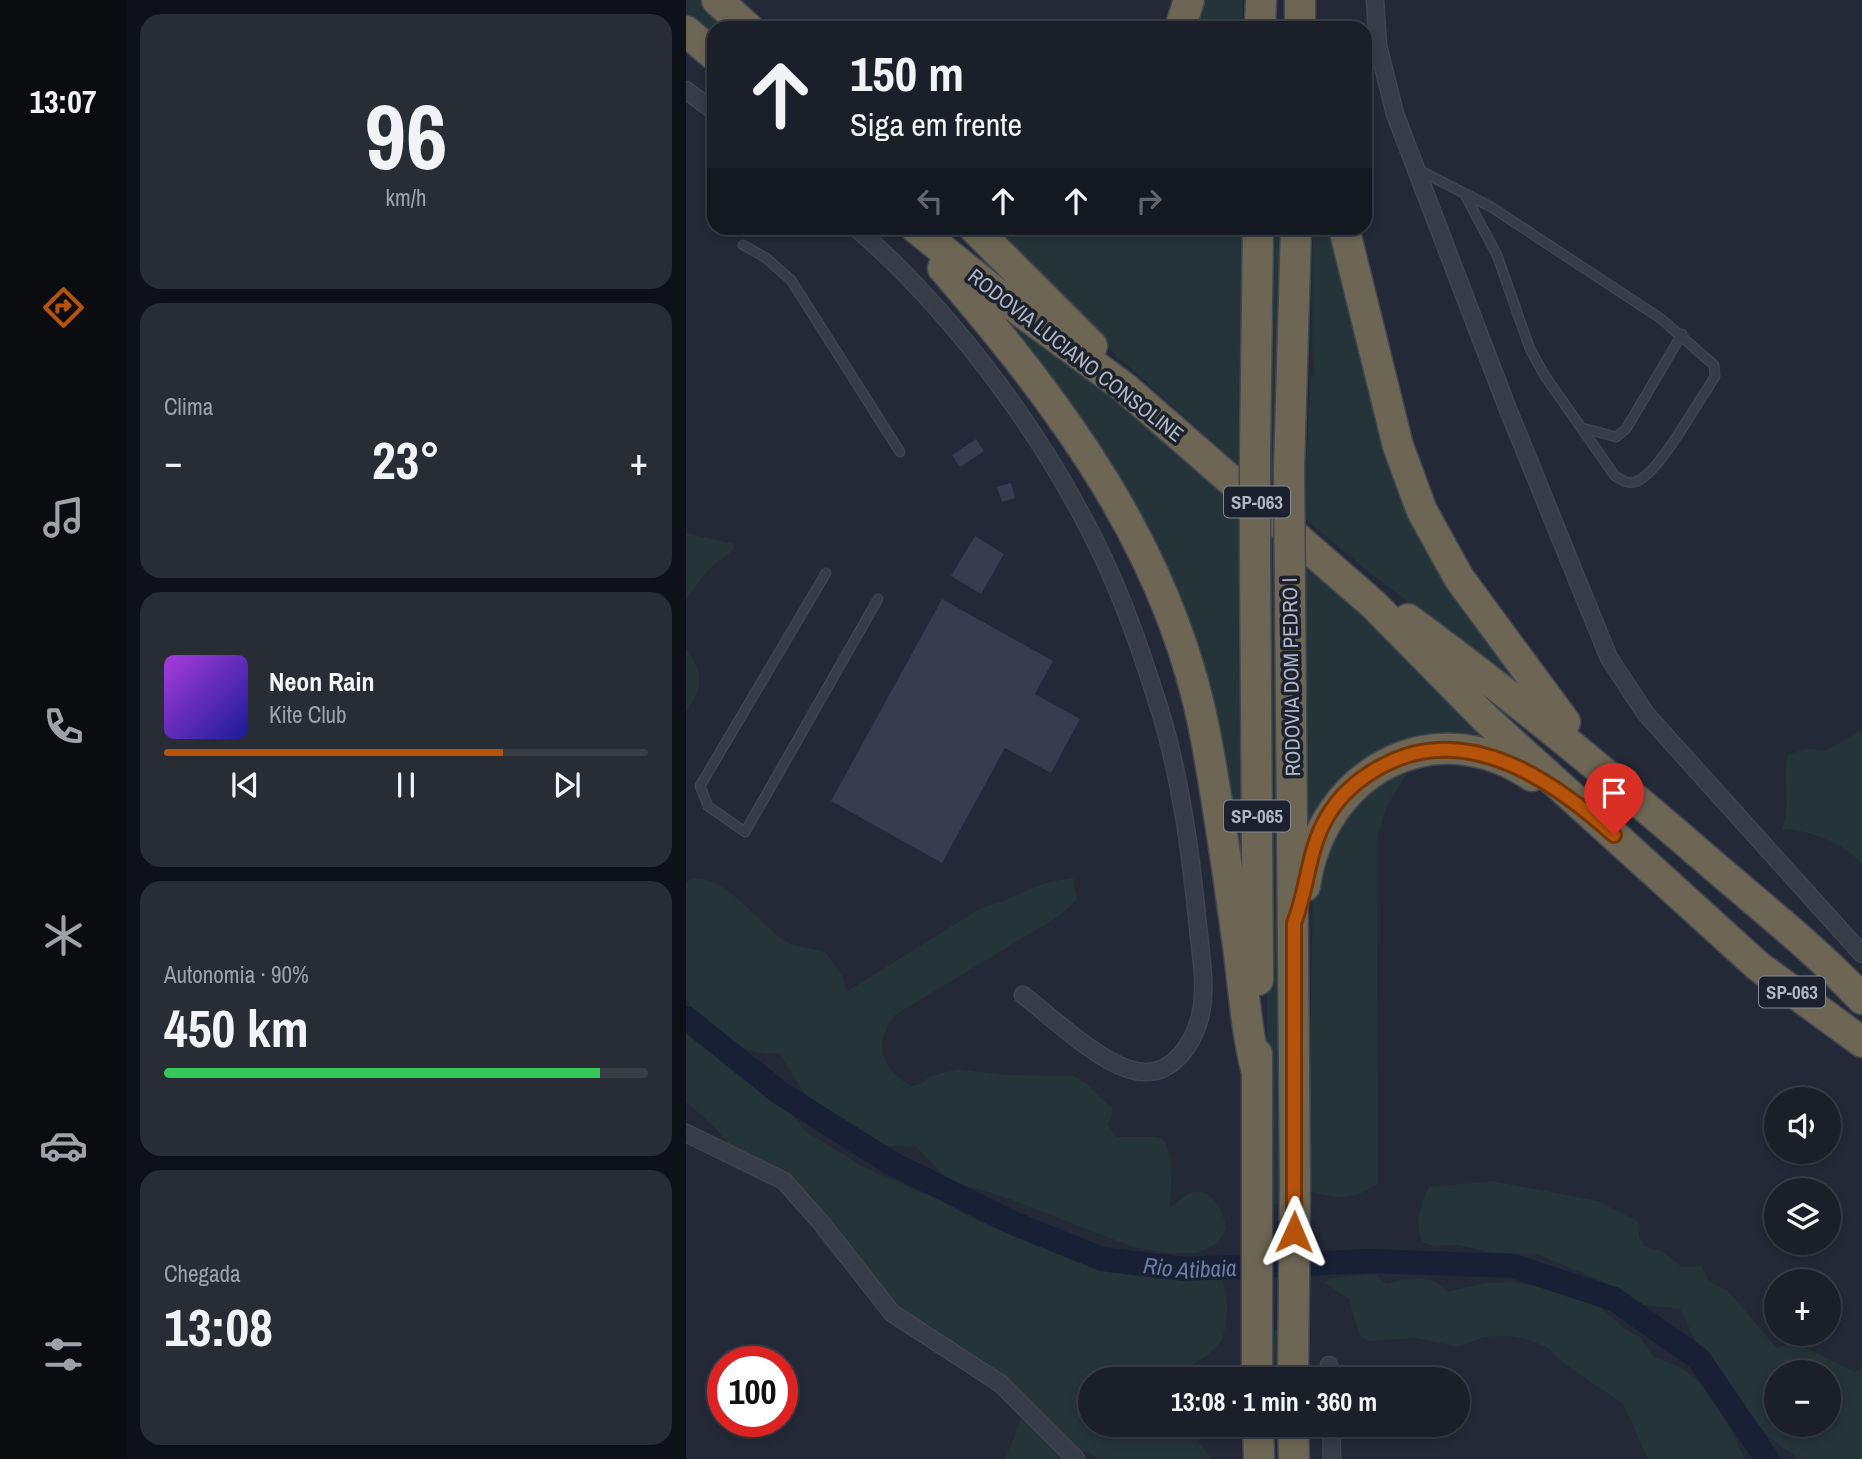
<!DOCTYPE html>
<html lang="pt">
<meta charset="utf-8">
<style>
:root{--surface:#1a1f29;--page:#272c35;--text:#f1f3f6;--muted:#9fa2a8;--line:#383d46;--accent:#b45309}
body{margin:0;font-family:"Archivo Narrow",sans-serif;background:var(--page);color:var(--text);height:100vh;display:flex;flex-direction:column;font-size:26px;white-space:nowrap}
*{box-sizing:border-box;margin:0}
p{font-size:23px;color:var(--muted)}
.icon{flex:none;width:38px;height:38px;fill:none;stroke:currentColor;stroke-width:2;stroke-linecap:round;stroke-linejoin:round}
.map{position:relative;flex:1;overflow:hidden}
.details{display:flex;flex-direction:column;gap:14px;padding:14px;background:#0e1117;width:560px}
.details>*{flex:none}
.guide{position:absolute;left:21px;top:21px;width:665px;height:214px;border-radius:21px;box-shadow:0 4px 10px #0003,0 0 0 2px var(--line);background:#1a1f29;color:var(--text);overflow:hidden}
.buttons{position:absolute;left:1078px;top:1087px;display:grid;gap:14px}
.buttons a{display:grid;place-items:center;width:77px;height:77px;border-radius:50%;background:var(--surface);box-shadow:0 4px 10px #0003,0 0 0 2px var(--line);font-size:35px}
.speed{position:absolute;left:21px;top:1346px;display:flex;gap:14px;font-size:35px;font-weight:700;text-align:center}
.speed>*{display:grid;place-content:center;width:91px;height:91px;border-radius:50%;background:var(--surface);box-shadow:0 4px 10px #0003,0 0 0 2px var(--line);line-height:1}
.speed .limit{border:10px solid #d22;background:#fff;color:#111}
.pin{position:absolute;display:grid;place-items:center;width:60px;height:60px;color:#fff;margin:-72px -30px;border-radius:50% 50% 50% 0;rotate:-45deg;box-shadow:0 0 7px #0007}
.pin .icon{rotate:45deg}
.me{position:absolute;width:77px;margin:-38px;rotate:1deg;stroke-linejoin:round;filter:drop-shadow(0 0 5px #0008)}
.turn{display:flex;align-items:center;gap:24px;height:147px;padding:0 28px;font-size:32px}
.turn .icon{width:91px;height:91px;stroke-width:2.5}
.turn b{display:block;font-size:49px;line-height:60px}
.lanes{display:flex;align-items:center;height:66px;padding:0 28px;background:#0003;justify-content:center;gap:35px;direction:ltr}
.lanes .off{opacity:.35}
.big{font-size:52px;font-weight:700;line-height:1.1}
.details .tile{flex:1;display:flex;flex-direction:column;justify-content:center;gap:10px;min-width:0;padding:0 24px;border-radius:21px;background:var(--page)}
.details .dial{align-items:center;gap:0}
.dial b{font-size:91px;line-height:1}
.song{display:flex;align-items:center;gap:21px}
.cover{width:84px;height:84px;border-radius:10px;background:linear-gradient(135deg,hsl(280 70% 55%),hsl(240 70% 35%))}
.played{height:7px;border-radius:4px;background:linear-gradient(90deg,var(--accent) 70%,var(--line) 70%)}
.keys{display:flex;justify-content:space-around;direction:ltr}
.heat{display:flex;justify-content:space-between;align-items:center;font-size:38px;direction:ltr}
.charge{height:10px;border-radius:5px;background:linear-gradient(90deg,#34c759 90%,var(--line) 0)}
.trip{position:absolute;left:392px;top:1367px;width:392px;height:70px;border-radius:35px;background:var(--surface);box-shadow:0 4px 10px #0003,0 0 0 2px var(--line);font-weight:700;line-height:70px;text-align:center}
main{display:flex;flex:1;min-height:0}
.tabs{display:flex;flex-direction:column;width:126px;justify-content:space-around;align-items:center;background:#0a0c10;color:var(--muted)}
.tabs .icon{width:49px;height:49px}
.tabs .on{color:var(--accent)}
.tabs b{font-size:32px;color:var(--text)}
.map>svg:first-child{display:block}
.green{fill:#253439;fill-rule:evenodd}
.lines{fill:none;stroke-linecap:round;stroke-linejoin:round}
.river{stroke:#172034;stroke-width:24}
.building{fill:#353d4e}
.lane-casing{stroke:#3f4551;stroke-width:11}
.street-casing{stroke:#3f4551;stroke-width:19}
.highway-casing{stroke:#414653;stroke-width:33}
.lane{stroke:#363c48;stroke-width:8}
.street{stroke:#363c48;stroke-width:16}
.highway{stroke:#6d6654;stroke-width:30}
.highway-bridge-casing{stroke:#414653;stroke-width:33;stroke-linecap:butt}
.highway-bridge{stroke:#6d6654;stroke-width:30}
.route-casing{stroke:#753606;stroke-width:18}
.route{stroke:#b45309;stroke-width:12}
.labels{text-anchor:middle;dominant-baseline:central;stroke-width:7;stroke-linejoin:round;paint-order:stroke}
.shield{fill:#1b212d;stroke:#848997;stroke-width:2}
.shield-label{font-size:19px;font-weight:bold;fill:#b1b6c4}
.street-label{font-size:21px;fill:#b1b6c4;stroke:#1b212d}
.water-label{font-size:23px;font-style:italic;fill:#6c7da1;stroke:#1b212d}
</style>
<main>
<nav class="tabs">
<b>13:07</b>
<svg class="icon on" aria-label="directions" viewBox="0 0 24 24"><path d="M12 3l9 9-9 9-9-9zM9 14v-3h6M13 9l2 2-2 2"/></svg>
<svg class="icon" aria-label="music" viewBox="0 0 24 24"><path d="M9 18V5l10-2v13"/><circle cx="6" cy="18" r="3"/><circle cx="16" cy="16" r="3"/></svg>
<svg class="icon" aria-label="phone" viewBox="0 0 24 24"><path d="M5 4h4l2 5-3 2q2 4 5 5l2-3 5 2v4C11 20 4 13 5 4z"/></svg>
<svg class="icon" aria-label="climate" viewBox="0 0 24 24"><path d="M12 3v18M4 7l16 10M4 17L20 7"/></svg>
<svg class="icon" aria-label="car" viewBox="0 0 24 24"><path d="M5 17H2v-5l4-1 3-4h7l3 4 3 1v5h-3M9 17h6M6 11h13"/><circle cx="7" cy="17" r="2"/><circle cx="17" cy="17" r="2"/></svg>
<svg class="icon" aria-label="filters" viewBox="0 0 24 24"><path d="M4 7h16M4 17h16"/><circle cx="9" cy="7" r="2"/><circle cx="15" cy="17" r="2"/></svg>
</nav>
<section class="details">
<div class="tile dial"><b>96</b><p>km/h</p></div>
<div class="tile"><p>Clima</p>
<div class="heat"><a>−</a><b class="big">23°</b><a>+</a></div>
</div>
<div class="tile">
<div class="song"><i class="cover"></i><div><b>Neon Rain</b><p>Kite Club</p></div></div>
<div class="played"></div>
<div class="keys"><svg class="icon" aria-label="previous" viewBox="0 0 24 24"><path d="M18 5L8 12l10 7zM5 5v14"/></svg><svg class="icon" aria-label="pause" viewBox="0 0 24 24"><path d="M8 5v14M16 5v14"/></svg><svg class="icon" aria-label="next" viewBox="0 0 24 24"><path d="M6 5l10 7-10 7zM19 5v14"/></svg></div>
</div>
<div class="tile"><p>Autonomia · 90%</p><b class="big">450 km</b><div class="charge"></div></div>
<div class="tile"><p>Chegada</p><b class="big">13:08</b></div>
</section>
<div class="map">
<svg width="1176" height="1459" viewBox="0 0 1176 1459">
<rect width="100%" height="100%" fill="#232937"/>
<path class="green" d="M0 0H19L51 28H28V46L0 22Z
M508 0H557L556 28H500Z
M369 228H558L552 465 431 356 313 230Z
M584 228H601L592 497 578 485Z
M627 228H648L699 440 837 689 679 569 617 517 625 376 629 375 626 346Z
M297 298 424 391 552 501 556 738 555 895 511 672Z
M578 523 593 535 597 1205 582 1204Z
M0 533 48 544 47 550 22 570 0 599Z
M618 557 667 600 807 743 738 745 621 842Z
M0 647C17 675 19 683 0 712Z
M1176 730V865C1162 844 1120 829 1096 829 1106 806 1096 780 1102 755L1118 749 1141 750Z
M729 760 700 808 691 840 692 1184C665 1201 652 1199 622 1191L627 879 660 803Z
M387 878 391 900 373 916 209 1015C187 1045 194 1067 225 1086L235 1084 243 1077 272 1069 320 1075 387 1076 400 1083 426 1108 427 1113 422 1125 431 1137H470L478 1140 486 1161 484 1208C491 1203 499 1194 507 1192 527 1188 539 1214 540 1229L531 1244 511 1253H482L447 1247 321 1198 262 1180 230 1147 188 1145 189 1142 128 1109 93 1053C56 1058 20 1029 0 999V882C33 863 77 931 103 943 114 948 128 948 140 953L157 977 160 992 295 908C331 899 347 882 387 878Z
M0 1027 45 1054 94 1098 119 1131 176 1166 238 1194 243 1192 276 1213 306 1227 342 1239 390 1247 440 1270 497 1277H534C544 1290 543 1328 534 1342 526 1354 512 1361 499 1369L512 1379H404V1424L511 1425 513 1442 525 1459H412L401 1451 381 1459H319L338 1413 332 1401 182 1293 137 1244 103 1191C66 1183 51 1153 29 1128 20 1119 10 1110 0 1102Z
M806 1181 912 1201 953 1222V1237L959 1246 976 1251 996 1267 1016 1266 1022 1280 1042 1291 1091 1348 1104 1344 1114 1345 1169 1372 1174 1370 1176 1365V1459H1113L1082 1436 1017 1357 994 1309 951 1304 913 1280 853 1255 804 1252 772 1245 747 1246 737 1242C727 1225 735 1203 743 1187ZM1090 1372H1143V1424H1090Z
M689 1274 700 1284C721 1278 747 1273 761 1292L800 1283 827 1282 879 1292 910 1303 937 1328 954 1337 967 1356 997 1369 1013 1382 1041 1422 1059 1459H962L937 1404 876 1362 861 1347 840 1339 821 1336 798 1337 772 1347 731 1338 681 1341 673 1334 663 1299 639 1283 644 1278Z
M598 1327V1379H581L580 1333Z"/>
<g class="lines">
<path class="river" id="s1" d="M0 1018 94 1093 205 1163 327 1223 416 1259 497 1269 685 1261 827 1266 928 1299 1013 1359 1081 1459"/>
</g>
<path class="building" d="M290 439 298 451 274 467 266 455Z
M325 483 329 498 316 502 311 487Z
M289 536 318 554 295 594 265 576Z
M256 599 367 661 349 694 394 719 365 773 319 748 256 863 145 801Z"/>
<g class="lines">
<g class="lane-casing">
<path id="lane" d="M731 169 805 207 974 318 1028 365 1029 376 1022 388C1007 409 972 475 949 482 941 484 936 480 929 476L859 376 844 349 811 255 778 193
M57 245 80 258 105 280 214 452
M897 428 930 437 940 429 996 334
M140 573 14 786 22 806 59 832 192 599"/>
</g>
<g class="street-casing">
<path id="street" d="M689 0 692 46 709 114 821 407 923 658 960 714 1176 954
M0 90 28 111
M170 228C264 309 353 428 408 539 437 596 457 656 476 717 496 786 505 856 512 927 515 956 521 989 514 1017 508 1042 488 1073 459 1072 422 1072 366 1017 337 995
M0 1133 98 1181 137 1225 206 1313 315 1384 390 1459
M643 1365V1379
M645 1424 646 1459"/>
</g>
<g class="highway-casing">
<path id="highway" d="M31 0 62 28
M494 28 503 0
M574 28 575 0
M614 28V0
M0 31 28 55
M230 228 314 296 439 388 688 605 799 718 1072 966 1176 1042
M288 228 406 346
M658 228 712 446 736 511 773 578 879 722
M257 268C376 406 484 550 519 733 533 806 543 880 553 953 558 994 561 1034 571 1073
M569 453 572 228
M603 470 610 228
M569 558 572 980
M604 592 609 1183 607 1379
M722 619C826 695 924 776 1021 860 1074 906 1128 948 1176 999
M619 886C635 773 746 709 846 776
M571 1379V1054
M572 1424 573 1459
M607 1424 608 1459"/>
</g>
<use href="#lane" class="lane"/>
<use href="#street" class="street"/>
<use href="#highway" class="highway"/>
<g class="highway-bridge-casing">
<path id="highway-bridge" d="M569 453V558
M603 470 604 592"/>
</g>
<use href="#highway-bridge" class="highway-bridge"/>
</g>
<g class="lines">
<g class="route-casing">
<path id="route" d="M608 1232V923C622 888 622 849 641 817 655 793 676 776 700 764 783 722 868 781 928 835"/>
</g>
<use href="#route" class="route"/>
</g>
<g class="labels">
<g class="shield">
<rect x="538" y="486.5" width="66" height="31" rx="5"/>
<rect x="538" y="800.5" width="66" height="31" rx="5"/>
<rect x="1073" y="976.5" width="66" height="31" rx="5"/>
</g>
<g class="shield-label">
<text x="571" y="502">SP-063</text>
<text x="571" y="816">SP-065</text>
<text x="1106" y="992">SP-063</text>
</g>
<g class="street-label">
<text transform="translate(390 355) rotate(38)">RODOVIA LUCIANO CONSOLINE</text>
<text transform="translate(605 677) rotate(-91)">RODOVIA DOM PEDRO I</text>
</g>
<g class="water-label">
<text stroke="none"><textPath href="#s1" startOffset="572">Rio Atibaia</textPath></text>
</g>
</g>
</svg>
<div class="buttons">
<a><svg class="icon" aria-label="sound" viewBox="0 0 24 24"><path d="M4 9h4l5-4v14l-5-4H4zM17 9q2 3 0 6"/></svg></a>
<a><svg class="icon" aria-label="layers" viewBox="0 0 24 24"><path d="M12 4l9 5-9 5-9-5zM3 14l9 5 9-5"/></svg></a>
<a>+</a>
<a>−</a>
</div>
<div class="speed"><div class="limit">100</div></div>
<div class="pin" style="left:928px;top:835px;background:#d93025"><svg class="icon" aria-label="arrive" viewBox="0 0 24 24"><path d="M6 21V4h12l-3 4 3 4H6"/></svg></div>
<svg class="me" style="left:608px;top:1232px" viewBox="-20 -20 40 40"><path d="M0-17L14 15 0 8-14 15z" fill="#b45309" stroke="#fff" stroke-width="4"/></svg>
<div class="trip">13:08 · 1 min · 360 m</div>
<div class="guide">
<div class="turn"><svg class="icon" aria-label="ahead" viewBox="0 0 24 24"><path d="M12 20V5M6 11l6-6 6 6"/></svg><div><b>150 m</b>Siga em frente</div></div>
<div class="lanes"><svg class="icon off" aria-label="left" viewBox="0 0 24 24"><path d="M17 20v-9H6M10 6l-5 5 5 5"/></svg><svg class="icon" aria-label="ahead" viewBox="0 0 24 24"><path d="M12 20V5M6 11l6-6 6 6"/></svg><svg class="icon" aria-label="ahead" viewBox="0 0 24 24"><path d="M12 20V5M6 11l6-6 6 6"/></svg><svg class="icon off" aria-label="right" viewBox="0 0 24 24"><path d="M7 20v-9h11M14 6l5 5-5 5"/></svg></div>
</div>
</div>
</main>
